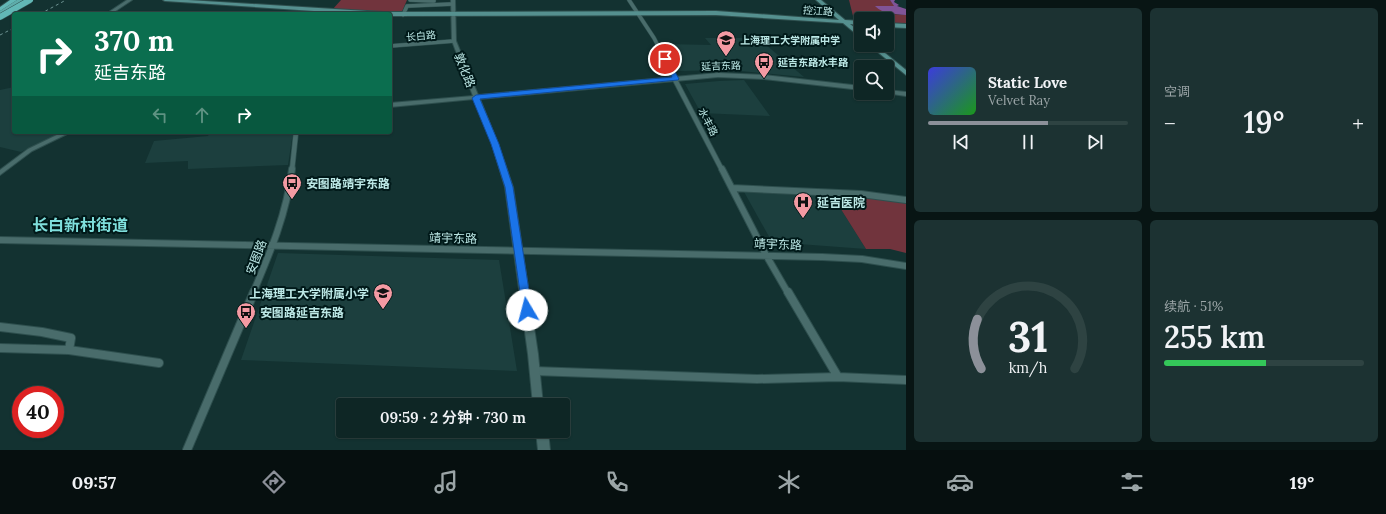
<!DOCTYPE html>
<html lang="zh">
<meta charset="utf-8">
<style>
:root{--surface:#0e2625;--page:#1c3232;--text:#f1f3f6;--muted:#9ba5a7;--line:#2e4342;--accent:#8c9099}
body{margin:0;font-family:Lora,"Noto Sans SC",serif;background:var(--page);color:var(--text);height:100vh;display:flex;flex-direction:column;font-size:15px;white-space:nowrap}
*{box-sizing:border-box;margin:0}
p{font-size:13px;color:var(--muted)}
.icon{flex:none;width:22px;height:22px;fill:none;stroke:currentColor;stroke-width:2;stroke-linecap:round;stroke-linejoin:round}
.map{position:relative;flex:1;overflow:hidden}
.side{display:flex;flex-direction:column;gap:8px;padding:8px;background:#081514;width:480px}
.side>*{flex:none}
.guide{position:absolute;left:12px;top:12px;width:380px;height:122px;border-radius:4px;box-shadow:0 1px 3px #0004,0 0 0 1px var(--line);background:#0b6e4f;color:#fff;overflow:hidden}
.controls{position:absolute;left:854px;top:12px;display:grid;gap:8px}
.controls a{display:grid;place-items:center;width:40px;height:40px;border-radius:4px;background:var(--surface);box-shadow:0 1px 3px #0004,0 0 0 1px var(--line);font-size:20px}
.speed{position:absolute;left:12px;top:386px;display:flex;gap:8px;font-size:20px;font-weight:700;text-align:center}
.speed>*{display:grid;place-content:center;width:52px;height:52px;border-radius:50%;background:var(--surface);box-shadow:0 1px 3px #0004,0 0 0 1px var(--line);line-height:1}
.speed .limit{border:6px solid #d22;background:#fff;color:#111}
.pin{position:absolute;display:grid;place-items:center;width:34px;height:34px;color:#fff;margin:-17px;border:2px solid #fff;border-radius:50%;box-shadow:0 1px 4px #0007}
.me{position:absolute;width:44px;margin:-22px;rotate:352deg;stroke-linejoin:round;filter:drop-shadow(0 0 3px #0008)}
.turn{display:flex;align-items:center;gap:14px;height:84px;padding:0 16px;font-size:18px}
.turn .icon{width:52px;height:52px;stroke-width:2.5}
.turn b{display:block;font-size:28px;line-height:34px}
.lanes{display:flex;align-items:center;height:38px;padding:0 16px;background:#0003;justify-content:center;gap:20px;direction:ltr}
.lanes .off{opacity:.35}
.big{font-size:30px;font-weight:600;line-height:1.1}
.side .tile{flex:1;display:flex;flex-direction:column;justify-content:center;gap:6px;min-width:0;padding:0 14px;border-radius:6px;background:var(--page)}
.side .dial{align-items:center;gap:0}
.dial svg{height:104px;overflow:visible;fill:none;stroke:var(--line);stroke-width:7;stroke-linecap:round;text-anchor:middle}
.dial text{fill:var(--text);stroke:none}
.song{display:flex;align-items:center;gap:12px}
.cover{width:48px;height:48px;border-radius:6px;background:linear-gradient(135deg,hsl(240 70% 55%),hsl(120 70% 35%))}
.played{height:4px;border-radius:2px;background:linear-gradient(90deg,var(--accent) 60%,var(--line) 60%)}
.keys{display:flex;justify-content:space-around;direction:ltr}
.heat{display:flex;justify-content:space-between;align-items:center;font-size:22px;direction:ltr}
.charge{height:6px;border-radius:3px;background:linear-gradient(90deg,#34c759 51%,var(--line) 0)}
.side .tiles{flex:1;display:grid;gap:8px;grid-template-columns:repeat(2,1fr)}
.trip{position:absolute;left:336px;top:398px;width:234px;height:40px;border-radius:4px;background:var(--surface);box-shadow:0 1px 3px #0004,0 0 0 1px var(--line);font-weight:600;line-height:40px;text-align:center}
.menu{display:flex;height:64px;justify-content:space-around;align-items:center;background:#060f0f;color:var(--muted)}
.menu .icon{width:28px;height:28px}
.menu .current{color:var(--accent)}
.menu b{font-size:18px;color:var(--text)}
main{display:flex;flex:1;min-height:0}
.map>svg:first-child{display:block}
.built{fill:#1c3f3e}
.green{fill:#71343d}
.water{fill:#805497}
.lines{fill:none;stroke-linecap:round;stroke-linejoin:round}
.minor-far3-casing{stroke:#2e4f4e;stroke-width:4.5}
.minor-far2-casing{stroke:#2e4f4e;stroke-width:6}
.minor-far1-casing{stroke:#2e4f4e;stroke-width:8}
.minor-casing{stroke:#2e4f4e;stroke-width:10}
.tertiary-casing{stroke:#2e4f4e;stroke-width:2}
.secondary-casing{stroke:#2e4f4e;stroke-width:2}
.primary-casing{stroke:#2e4f4e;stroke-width:2}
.trunk-casing{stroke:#2e4f4e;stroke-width:2}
.minor-far3{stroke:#496c6b;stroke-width:3.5}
.minor-far2{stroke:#496c6b;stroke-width:4.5}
.minor-far1{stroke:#496c6b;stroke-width:6}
.minor{stroke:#496c6b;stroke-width:8}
.tertiary{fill:#496c6b;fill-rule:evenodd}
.secondary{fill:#55908f;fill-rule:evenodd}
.primary{fill:#5eacaa;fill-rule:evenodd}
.trunk{fill:#62b8b6;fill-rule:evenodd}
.rail{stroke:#6d9392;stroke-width:1;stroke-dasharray:3 3;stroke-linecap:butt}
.trunk-bridge-casing{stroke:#2e4f4e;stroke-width:7;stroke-linecap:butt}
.trunk-bridge{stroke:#62b8b6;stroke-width:6}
.route{fill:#1a73e8;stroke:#114b97}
.labels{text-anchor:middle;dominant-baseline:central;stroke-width:4;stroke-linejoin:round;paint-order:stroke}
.far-street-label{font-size:10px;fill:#bce8e6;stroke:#001919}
.far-poi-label{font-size:10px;font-weight:bold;fill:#bce8e6;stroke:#001919;text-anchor:start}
.street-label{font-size:12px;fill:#bce8e6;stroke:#001919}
.poi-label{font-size:12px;font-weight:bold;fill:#bce8e6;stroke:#001919;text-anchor:start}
.district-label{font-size:16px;font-weight:bold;fill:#7fdfdc;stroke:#001919}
</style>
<main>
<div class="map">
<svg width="906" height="450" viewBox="0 0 906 450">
<rect width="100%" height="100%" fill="#133231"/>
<path class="built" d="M705 38H758L804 77 730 70 678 71 663 44 711 45Z
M744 80 770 116 701 113 685 84 719 81Z
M14 87V132H63L21 152 0 147V90Z
M210 132H293L288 165 188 169V161L145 163 154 141 208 136Z
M743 190 832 195 866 249 772 242Z
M278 253 499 260 517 371 241 360Z"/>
<path class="green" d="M341 0H407L401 14 332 10Z
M849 0H890L895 6H876L893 12V14L906 15V25L887 23V19L854 20Z
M832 195 906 199V253L890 249H866Z"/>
<path class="water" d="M890 0H895L894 2 899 5 897 6 906 9V15C895 14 883 14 875 6H894Z"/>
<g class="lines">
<g class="minor-far3-casing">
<path id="minor-far3" d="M410 0 434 1
M629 0 654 38 673 75
M403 15 407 6 453 4
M390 46 454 41"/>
</g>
<g class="minor-far2-casing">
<path id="minor-far2" d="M672 74 722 170
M292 170 296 132"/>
</g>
<g class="minor-far1-casing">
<path id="minor-far1" d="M722 169 766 255 788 293
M732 188 861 194 906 200
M0 240 822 257 862 259 906 266
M253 293C270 253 287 213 292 169"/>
</g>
<g class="minor-casing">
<path id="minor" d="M788 292 838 377
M0 327 42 332 71 338 69 350
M0 348 69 350 159 363
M534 371 757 379 838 377 906 380
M187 450 254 292"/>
</g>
<g class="tertiary-casing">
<path id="tertiary" d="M127 0H132L111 14H106Z
M451 0H455L456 41 478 95 718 73 764 75 861 86V90L764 79 718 77 480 99 498 144 513 187 538 354 543 405H533L528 354 505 187 492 144 474 99 390 107V103L473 96 452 41Z
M887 90 906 92V96L885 93H887Z
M63 132H71L32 151 0 175V170L28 149Z
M536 431H548L550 450H538Z"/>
</g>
<g class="secondary-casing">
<path id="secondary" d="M163 0H188L383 12 386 14H359L165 1Z
M816 0H821L845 20 861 21V25L850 24 861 33V38L843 23 716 15 390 16V14H387L390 12 716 11 839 20Z
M887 23 906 24V28L887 27Z
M869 45H875L906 70V75Z"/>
</g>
<g class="primary-casing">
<path id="primary" d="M17 0H24L0 16V11Z"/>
</g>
<g class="trunk-casing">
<path id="trunk" d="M10 0H17L0 11V7Z"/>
</g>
<use href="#minor-far3" class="minor-far3"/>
<use href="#minor-far2" class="minor-far2"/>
<use href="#minor-far1" class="minor-far1"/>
<use href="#minor" class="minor"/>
<use href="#tertiary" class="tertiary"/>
<use href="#secondary" class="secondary"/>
<use href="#primary" class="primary"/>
<use href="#trunk" class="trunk"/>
<path class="rail" d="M40 14 66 0
M0 35 14 28"/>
<g class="trunk-bridge-casing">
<path id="trunk-bridge" d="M0 17 30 0"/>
</g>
<use href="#trunk-bridge" class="trunk-bridge"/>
</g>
<path class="route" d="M663 57 668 59 679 79 678 80 480 99 499 144 513 187 532 310 530 313 527 314 523 313 505 187 491 144 472 98 476 95 672 77 662 59Z"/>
<defs>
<g id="school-pin" transform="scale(1)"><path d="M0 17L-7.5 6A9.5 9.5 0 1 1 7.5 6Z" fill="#f49aa3" stroke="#001919"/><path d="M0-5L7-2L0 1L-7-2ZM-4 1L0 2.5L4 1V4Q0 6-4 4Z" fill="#111"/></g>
<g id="bus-pin" transform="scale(1)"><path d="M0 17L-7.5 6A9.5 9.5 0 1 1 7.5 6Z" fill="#f49aa3" stroke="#001919"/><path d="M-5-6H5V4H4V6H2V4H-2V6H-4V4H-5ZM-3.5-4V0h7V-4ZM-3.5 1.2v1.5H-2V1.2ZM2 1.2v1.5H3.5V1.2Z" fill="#111"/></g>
<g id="hospital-pin" transform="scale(1)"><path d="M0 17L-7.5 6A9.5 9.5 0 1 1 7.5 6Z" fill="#f49aa3" stroke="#001919"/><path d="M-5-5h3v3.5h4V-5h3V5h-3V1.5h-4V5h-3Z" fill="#111"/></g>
</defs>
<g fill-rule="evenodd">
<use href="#school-pin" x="726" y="40"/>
<use href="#bus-pin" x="764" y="62"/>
<use href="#bus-pin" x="292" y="183"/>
<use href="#hospital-pin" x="803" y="202"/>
<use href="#school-pin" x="383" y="293"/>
<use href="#bus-pin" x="246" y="312"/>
</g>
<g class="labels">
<g class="far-street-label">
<text transform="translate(818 11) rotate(4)">控江路</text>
<text transform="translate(421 36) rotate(-5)">长白路</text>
<text transform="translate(721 66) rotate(-2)">延吉东路</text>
<text transform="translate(708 122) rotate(63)">水丰路</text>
</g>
<g class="far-poi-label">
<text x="740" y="40">上海理工大学附属中学</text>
<text x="778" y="62">延吉东路水丰路</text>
</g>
<g class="street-label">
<text transform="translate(465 70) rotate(68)">敦化路</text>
<text transform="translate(453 238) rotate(1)">靖宇东路</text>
<text transform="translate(778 244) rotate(2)">靖宇东路</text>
<text transform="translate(256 257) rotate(-69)">安图路</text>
</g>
<g class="poi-label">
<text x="306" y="183">安图路靖宇东路</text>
<text x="817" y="202">延吉医院</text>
<text x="369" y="293" text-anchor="end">上海理工大学附属小学</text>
<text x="260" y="312">安图路延吉东路</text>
</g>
<g class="district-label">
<text x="80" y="225">长白新村街道</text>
</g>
</g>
</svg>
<div class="controls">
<a><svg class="icon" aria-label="sound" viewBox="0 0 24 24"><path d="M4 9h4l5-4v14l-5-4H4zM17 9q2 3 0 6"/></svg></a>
<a><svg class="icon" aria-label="search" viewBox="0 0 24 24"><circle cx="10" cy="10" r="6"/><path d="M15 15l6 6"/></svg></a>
</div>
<div class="speed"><div class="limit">40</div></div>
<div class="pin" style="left:665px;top:59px;background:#d93025"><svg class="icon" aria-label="arrive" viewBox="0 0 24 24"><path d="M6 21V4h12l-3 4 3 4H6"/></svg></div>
<svg class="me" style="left:527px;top:310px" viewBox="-20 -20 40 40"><circle r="19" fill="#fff"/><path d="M0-13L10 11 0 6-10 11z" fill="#1a73e8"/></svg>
<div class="trip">09:59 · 2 分钟 · 730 m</div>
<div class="guide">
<div class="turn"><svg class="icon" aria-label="right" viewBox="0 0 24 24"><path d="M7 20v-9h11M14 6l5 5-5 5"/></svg><div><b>370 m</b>延吉东路</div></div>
<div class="lanes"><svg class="icon off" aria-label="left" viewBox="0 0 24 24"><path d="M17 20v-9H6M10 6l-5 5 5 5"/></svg><svg class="icon off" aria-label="ahead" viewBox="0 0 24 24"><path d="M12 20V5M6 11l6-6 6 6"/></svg><svg class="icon" aria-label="right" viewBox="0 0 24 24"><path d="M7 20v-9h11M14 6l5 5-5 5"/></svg></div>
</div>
</div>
<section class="side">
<div class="tiles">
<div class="tile">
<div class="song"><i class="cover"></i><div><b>Static Love</b><p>Velvet Ray</p></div></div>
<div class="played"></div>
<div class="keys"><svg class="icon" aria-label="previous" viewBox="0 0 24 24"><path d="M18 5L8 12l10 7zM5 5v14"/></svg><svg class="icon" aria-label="pause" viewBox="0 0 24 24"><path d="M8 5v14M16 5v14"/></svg><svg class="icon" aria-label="next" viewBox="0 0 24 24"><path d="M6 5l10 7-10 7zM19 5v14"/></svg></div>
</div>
<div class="tile"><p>空调</p>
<div class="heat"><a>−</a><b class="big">19°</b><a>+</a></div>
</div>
<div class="tile dial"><svg viewBox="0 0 100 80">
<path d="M14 69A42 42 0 1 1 86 69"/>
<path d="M14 69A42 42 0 0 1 11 31" stroke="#8c9099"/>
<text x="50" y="56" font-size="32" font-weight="700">31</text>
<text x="50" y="72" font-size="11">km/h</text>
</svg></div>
<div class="tile"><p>续航 · 51%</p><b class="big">255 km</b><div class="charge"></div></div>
</div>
</section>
</main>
<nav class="menu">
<b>09:57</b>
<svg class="icon current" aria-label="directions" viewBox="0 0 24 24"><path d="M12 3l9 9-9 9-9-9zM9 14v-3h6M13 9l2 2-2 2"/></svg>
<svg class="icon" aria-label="music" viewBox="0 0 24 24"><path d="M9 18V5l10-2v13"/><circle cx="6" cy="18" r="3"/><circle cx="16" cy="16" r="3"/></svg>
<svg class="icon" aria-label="phone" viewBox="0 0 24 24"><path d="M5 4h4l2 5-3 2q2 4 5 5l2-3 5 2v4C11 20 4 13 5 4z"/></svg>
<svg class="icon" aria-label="climate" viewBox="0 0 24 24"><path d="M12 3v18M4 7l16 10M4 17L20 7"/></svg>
<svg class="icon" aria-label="car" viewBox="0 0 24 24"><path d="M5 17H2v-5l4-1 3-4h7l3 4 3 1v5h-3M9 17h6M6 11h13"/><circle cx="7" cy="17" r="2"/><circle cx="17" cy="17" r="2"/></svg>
<svg class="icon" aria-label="filters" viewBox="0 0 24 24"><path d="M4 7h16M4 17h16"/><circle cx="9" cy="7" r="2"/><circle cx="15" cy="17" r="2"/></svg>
<b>19°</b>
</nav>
